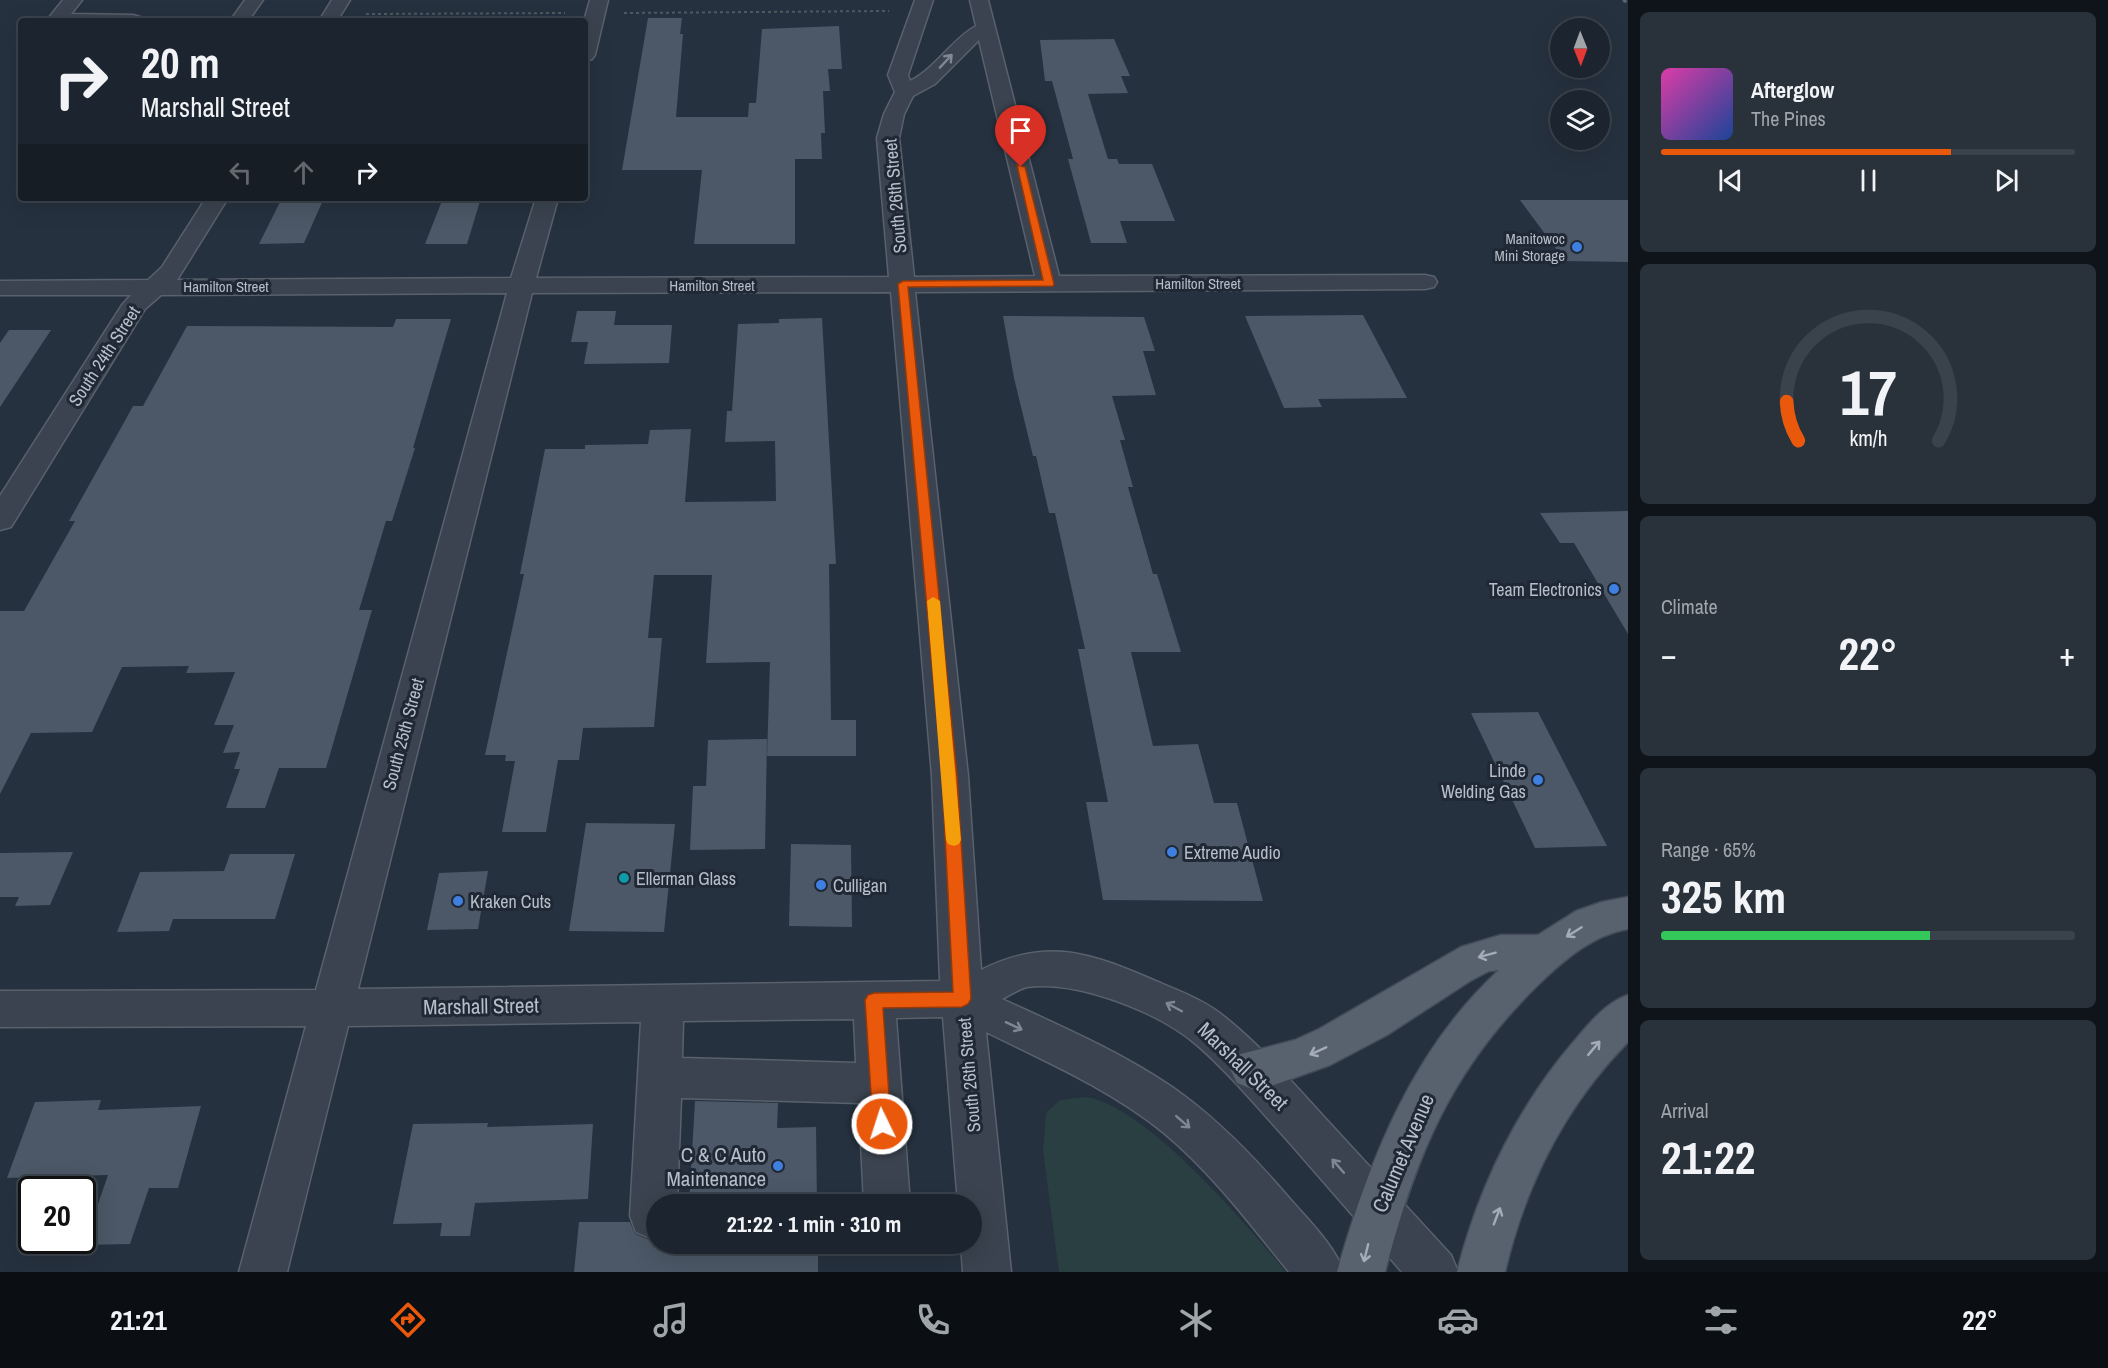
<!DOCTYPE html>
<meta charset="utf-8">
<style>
:root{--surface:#1c252f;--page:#29313b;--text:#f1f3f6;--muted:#a0a5aa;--line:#3a424b;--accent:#ea580c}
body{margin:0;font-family:"Archivo Narrow",sans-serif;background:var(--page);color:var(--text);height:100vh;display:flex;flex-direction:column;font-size:22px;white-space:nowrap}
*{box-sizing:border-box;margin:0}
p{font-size:20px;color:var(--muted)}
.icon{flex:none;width:33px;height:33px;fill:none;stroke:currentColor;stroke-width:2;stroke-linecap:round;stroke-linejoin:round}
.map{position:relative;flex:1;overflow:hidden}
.details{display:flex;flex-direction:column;gap:12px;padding:12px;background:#0f141a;width:480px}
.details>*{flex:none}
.guide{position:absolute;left:18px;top:18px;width:570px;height:183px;border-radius:6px;box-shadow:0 6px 24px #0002,0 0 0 2px var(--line);background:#1c252f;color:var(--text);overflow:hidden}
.needle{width:39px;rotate:179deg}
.tools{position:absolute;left:1550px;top:18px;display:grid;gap:12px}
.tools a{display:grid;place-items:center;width:60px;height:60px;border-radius:50%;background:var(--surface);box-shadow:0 6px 24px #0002,0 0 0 2px var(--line);font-size:30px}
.speed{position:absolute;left:18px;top:1176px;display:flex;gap:12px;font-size:30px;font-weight:700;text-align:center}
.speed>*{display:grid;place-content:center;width:78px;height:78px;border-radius:50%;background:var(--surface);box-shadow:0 6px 24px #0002,0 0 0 2px var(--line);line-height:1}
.speed .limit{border:3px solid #111;border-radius:9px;background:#fff;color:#111}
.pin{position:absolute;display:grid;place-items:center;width:51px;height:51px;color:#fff;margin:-62px -26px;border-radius:50% 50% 50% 0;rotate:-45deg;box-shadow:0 0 6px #0007}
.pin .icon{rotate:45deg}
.me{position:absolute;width:66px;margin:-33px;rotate:356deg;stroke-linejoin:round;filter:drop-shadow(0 0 4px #0008)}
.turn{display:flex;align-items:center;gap:21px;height:126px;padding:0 24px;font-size:27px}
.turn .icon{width:78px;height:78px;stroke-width:2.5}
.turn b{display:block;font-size:42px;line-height:51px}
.lanes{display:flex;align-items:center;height:57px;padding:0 24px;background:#0003;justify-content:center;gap:30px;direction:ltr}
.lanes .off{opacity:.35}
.big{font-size:45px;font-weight:700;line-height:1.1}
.details .tile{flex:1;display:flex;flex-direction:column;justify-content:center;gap:9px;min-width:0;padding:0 21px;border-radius:9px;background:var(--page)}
.details .dial{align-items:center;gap:0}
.dial svg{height:156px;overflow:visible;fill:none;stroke:var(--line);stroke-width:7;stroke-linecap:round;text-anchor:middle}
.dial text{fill:var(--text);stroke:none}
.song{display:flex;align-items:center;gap:18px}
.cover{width:72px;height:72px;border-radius:9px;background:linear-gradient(135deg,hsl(320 70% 55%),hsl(220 70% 35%))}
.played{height:6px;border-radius:3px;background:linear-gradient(90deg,var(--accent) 70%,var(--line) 70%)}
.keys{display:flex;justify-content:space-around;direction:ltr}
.heat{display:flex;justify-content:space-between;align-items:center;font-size:33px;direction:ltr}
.charge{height:9px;border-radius:4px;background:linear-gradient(90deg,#34c759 65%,var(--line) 0)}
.trip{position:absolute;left:646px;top:1194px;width:336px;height:60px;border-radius:30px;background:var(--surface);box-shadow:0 6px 24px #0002,0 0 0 2px var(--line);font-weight:700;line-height:60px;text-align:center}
.dock{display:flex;height:96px;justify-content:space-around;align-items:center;background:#0b0f13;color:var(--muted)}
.dock .icon{width:42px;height:42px}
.dock .on{color:var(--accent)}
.dock b{font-size:27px;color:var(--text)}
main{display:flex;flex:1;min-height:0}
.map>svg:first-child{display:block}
.green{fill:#293f41}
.building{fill:#4c5867}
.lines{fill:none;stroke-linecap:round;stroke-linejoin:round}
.minor-casing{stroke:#58616c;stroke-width:3}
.major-casing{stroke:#434c58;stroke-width:3}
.path{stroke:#485c5f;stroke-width:2;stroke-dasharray:3 3;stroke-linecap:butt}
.minor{fill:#3a434f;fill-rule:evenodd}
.major{fill:#58626f;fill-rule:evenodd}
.rail{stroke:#5c6775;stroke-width:3;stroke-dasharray:4 4;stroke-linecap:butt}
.oneway{stroke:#7e8792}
.oneway2{stroke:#a3acb7}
.route{fill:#ea580c;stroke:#983908;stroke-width:1.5}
.slow{fill:#f59e0b}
.shop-dot{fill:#3f7fe0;stroke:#1f2834;stroke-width:2}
.culture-dot{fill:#0f9aa8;stroke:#1f2834;stroke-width:2}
.labels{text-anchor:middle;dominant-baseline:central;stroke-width:6;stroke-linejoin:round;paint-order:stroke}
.far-poi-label{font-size:15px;fill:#b6bec9;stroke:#1f2834;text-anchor:end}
.far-street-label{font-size:15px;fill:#b6bec9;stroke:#1f2834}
.street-label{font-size:18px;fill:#b6bec9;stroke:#1f2834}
.poi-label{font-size:18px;fill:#b6bec9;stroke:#1f2834;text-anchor:start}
.near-street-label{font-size:21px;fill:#b6bec9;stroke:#1f2834}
.near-poi-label{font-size:21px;fill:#b6bec9;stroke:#1f2834;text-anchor:end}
</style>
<main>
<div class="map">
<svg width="1628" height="1272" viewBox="0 0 1628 1272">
<rect width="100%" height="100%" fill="#26313f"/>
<path class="green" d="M1086 1097C1146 1106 1246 1224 1286 1272H1059L1043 1150 1046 1113 1060 1100Z"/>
<path class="building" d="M648 18H682L680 34H683L676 117H748L749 103H756L762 29 839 26 842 69H828L830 91H823L825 133H821L822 159H795V244H694L702 170H622Z
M1114 39 1130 76H1121L1128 93 1088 94 1108 159H1117L1119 164H1152L1175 221H1120L1127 243H1091L1068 159H1073L1052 81H1045L1040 40Z
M282 198H324L304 243 259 244Z
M443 198H481L467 244H425Z
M1520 200H1628V262L1565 261Z
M577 311H616L614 325H672L669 363 584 364 588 342H571Z
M1363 315 1407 398 1318 399 1322 407 1284 408 1245 316Z
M1003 316 1144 317 1155 351H1143L1156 395 1112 396 1125 440H1120L1133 487H1128L1153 574H1157L1181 652H1131L1153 746 1198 744 1214 803H1237L1263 901 1103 900 1086 802H1108L1078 649H1085L1055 513H1049L1036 456H1033L1014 378Z
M822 318 836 564H829L831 720H856V756H767L770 662 706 663 712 575H654L648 638H662L654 727 583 728 579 760H558L546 832H502L515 761H505L506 755H485L524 574H520L545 449H585V445L648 444 650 430 691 429 685 502 776 501 775 441 725 442 727 411H732L738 324 779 323V319Z
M396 319H451L413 448H415L392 521H386L359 610H372L326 768H279L265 808H226L240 769H234L240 752 223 753 234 725H214L235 672 186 673 189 666 122 667 92 732 31 733 0 794V611H24L75 521H69L122 426 133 406H143L187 326 393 327Z
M9 330H51L0 407V343Z
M1628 511V634L1574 543H1560L1540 513Z
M1538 712 1607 846 1535 848 1471 713Z
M767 739 765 849 690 850 693 786H706L708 740Z
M586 823 675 824 664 932 569 931Z
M791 844 851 845 852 927 789 926Z
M73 852 50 905 15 906 19 897H0V853Z
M230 854H295L275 919H173L169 931 117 932 140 872 224 871Z
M488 871 478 929 427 930 439 873Z
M101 1100 98 1110 201 1106 178 1188H149L130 1244 84 1245 108 1175 7 1178 35 1102Z
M695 1101 778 1103 777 1128 816 1127 817 1204H689Z
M488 1123 487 1127 593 1124 588 1199 475 1203 470 1236H440L442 1223 393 1224 413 1124Z
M579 1222H630L635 1234 652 1241 657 1240V1244H818V1272H574Z"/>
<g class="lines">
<g class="minor-casing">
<path id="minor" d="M63 0H82L71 14 133 15 140 17 142 21H49L48 19Z
M245 0H263L248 21H230Z
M332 0H350L337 21H319Z
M590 0H608L595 55 592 59 585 61 584 21Z
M915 0H933L908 75 910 81C936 68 951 40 976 26L970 0H988L1059 276 1425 275 1434 277 1437 282 1434 287 1425 289 915 292 968 776 981 970C1049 936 1093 954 1158 982 1182 992 1206 1001 1226 1018 1263 1048 1293 1083 1325 1118 1367 1164 1409 1209 1451 1255L1458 1272H1402C1364 1228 1326 1185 1288 1141 1258 1108 1230 1074 1197 1045 1159 1012 1077 980 1027 987 1019 989 1010 995 1002 999 1060 1026 1119 1051 1172 1087 1217 1118 1255 1158 1290 1199 1310 1222 1333 1244 1344 1272H1289C1250 1224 1212 1173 1164 1133 1111 1090 1047 1062 986 1032L1011 1272H963L961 1244H972V1204H958L943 1017 896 1018 910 1204H864L859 1103 681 1098 677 1204H657V1237L653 1239 636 1232 630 1216 641 1022 348 1026 287 1272H239L306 1026 0 1027V991L316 990 507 293 161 295 145 309 11 527 0 530V496L122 305 131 295H0V281L148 280 162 267 206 198H228L177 280 511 278 536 198H558L536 278 889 277 877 138 884 114 895 92 888 75ZM979 40 1035 276 914 277 899 138 904 114 913 96 935 84ZM891 292 932 776 940 981 358 989 532 293ZM854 1019 856 1063 682 1058 683 1021Z"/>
</g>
<g class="major-casing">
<path id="major" d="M1628 897V929C1593 935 1565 959 1540 983 1451 1069 1416 1155 1385 1272H1337C1369 1161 1412 1050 1499 970L1489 971 1470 981 1387 1035 1330 1065 1274 1085 1252 1089 1237 1083 1230 1069 1237 1055 1295 1040 1319 1029 1461 947 1501 935H1538L1576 911 1602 902Z
M1628 995V1042C1565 1106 1525 1186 1505 1272H1457C1479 1186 1518 1106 1576 1039 1591 1021 1606 1003 1628 995Z"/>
</g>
<path class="path" d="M624 13 889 11
M366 14 565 13"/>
<use href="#minor" class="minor"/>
<use href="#major" class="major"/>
<path class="rail" d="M1623 0 1628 3"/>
</g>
<defs><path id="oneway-shaft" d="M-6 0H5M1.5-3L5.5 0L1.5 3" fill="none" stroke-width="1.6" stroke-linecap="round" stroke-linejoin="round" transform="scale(1.5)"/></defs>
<g class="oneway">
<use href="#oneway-shaft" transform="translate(946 61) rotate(-47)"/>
<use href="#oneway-shaft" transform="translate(1174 1007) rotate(-152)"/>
<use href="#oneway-shaft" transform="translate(1014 1026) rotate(25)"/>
<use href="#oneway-shaft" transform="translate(1183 1122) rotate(41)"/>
<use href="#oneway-shaft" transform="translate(1338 1166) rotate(-131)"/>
</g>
<g class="oneway2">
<use href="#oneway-shaft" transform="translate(1574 932) rotate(148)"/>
<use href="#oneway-shaft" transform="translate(1487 955) rotate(165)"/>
<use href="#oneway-shaft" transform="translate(1594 1048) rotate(-50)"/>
<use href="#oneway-shaft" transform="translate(1318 1051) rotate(156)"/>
<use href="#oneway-shaft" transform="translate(1497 1216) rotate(-69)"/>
<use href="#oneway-shaft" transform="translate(1366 1253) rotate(104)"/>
</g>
<path class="route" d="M1017 165 1025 167 1054 284 1053 286 908 287 957 776 971 999 968 1004 962 1007 883 1008 891 1124 888 1130 882 1133 875 1130 873 1124 865 1000 868 995 874 993 953 992 942 776 898 284 903 281 1043 280Z"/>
<path class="slow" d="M933 597 940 601 961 840 959 844 954 846 948 844 946 840 927 601Z"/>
<g class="shop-dot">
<circle cx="1577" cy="247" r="6"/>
<circle cx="1614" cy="589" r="6"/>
<circle cx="1538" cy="780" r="6"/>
<circle cx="1172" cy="852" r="6"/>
<circle cx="821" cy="885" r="6"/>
<circle cx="458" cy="901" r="6"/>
<circle cx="778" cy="1166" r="6"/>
</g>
<circle class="culture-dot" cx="624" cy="878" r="6"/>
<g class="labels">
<g class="far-poi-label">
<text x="1565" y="238">Manitowoc<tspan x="1565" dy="17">Mini Storage</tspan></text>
</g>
<g class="far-street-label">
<text x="1198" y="283">Hamilton Street</text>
<text x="712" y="285">Hamilton Street</text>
<text x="226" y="286">Hamilton Street</text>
</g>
<g class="street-label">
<text transform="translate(895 196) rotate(-95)">South 26th Street</text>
<text transform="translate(104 356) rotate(-57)">South 24th Street</text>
<text transform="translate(403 734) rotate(-75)">South 25th Street</text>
<text transform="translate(969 1075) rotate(-95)">South 26th Street</text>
</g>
<g class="poi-label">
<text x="1602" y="589" text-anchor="end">Team Electronics</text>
<text x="1526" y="770" text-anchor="end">Linde<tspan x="1526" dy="21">Welding Gas</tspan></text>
<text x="1184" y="852">Extreme Audio</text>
<text x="636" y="878">Ellerman Glass</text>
<text x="833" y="885">Culligan</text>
<text x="470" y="901">Kraken Cuts</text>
</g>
<g class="near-street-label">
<text transform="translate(481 1006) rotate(-1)">Marshall Street</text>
<text transform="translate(1243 1066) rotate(44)">Marshall Street</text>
<text transform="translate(1403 1153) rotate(-67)">Calumet Avenue</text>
</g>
<g class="near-poi-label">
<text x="766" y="1154">C &amp; C Auto<tspan x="766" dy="24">Maintenance</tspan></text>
</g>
</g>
</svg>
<div class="tools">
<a><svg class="needle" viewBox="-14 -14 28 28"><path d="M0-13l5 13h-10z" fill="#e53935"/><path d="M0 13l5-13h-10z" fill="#a0a5aa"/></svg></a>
<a><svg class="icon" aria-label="layers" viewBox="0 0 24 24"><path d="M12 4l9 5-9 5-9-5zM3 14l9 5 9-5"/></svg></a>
</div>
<div class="speed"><div class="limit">20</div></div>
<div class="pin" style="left:1021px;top:167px;background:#d93025"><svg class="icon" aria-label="arrive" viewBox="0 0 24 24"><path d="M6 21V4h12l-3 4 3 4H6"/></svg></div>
<svg class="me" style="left:882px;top:1124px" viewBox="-20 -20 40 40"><circle r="17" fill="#ea580c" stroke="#fff" stroke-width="3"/><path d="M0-11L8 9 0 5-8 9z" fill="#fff"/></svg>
<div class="trip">21:22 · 1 min · 310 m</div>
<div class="guide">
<div class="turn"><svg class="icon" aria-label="right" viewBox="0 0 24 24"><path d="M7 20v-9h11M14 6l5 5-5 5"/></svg><div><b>20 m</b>Marshall Street</div></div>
<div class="lanes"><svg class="icon off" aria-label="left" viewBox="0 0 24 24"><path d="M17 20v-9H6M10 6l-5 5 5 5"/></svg><svg class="icon off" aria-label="ahead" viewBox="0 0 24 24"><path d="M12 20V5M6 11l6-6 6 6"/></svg><svg class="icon" aria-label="right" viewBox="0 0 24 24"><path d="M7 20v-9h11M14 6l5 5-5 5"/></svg></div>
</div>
</div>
<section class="details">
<div class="tile">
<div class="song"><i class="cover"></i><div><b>Afterglow</b><p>The Pines</p></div></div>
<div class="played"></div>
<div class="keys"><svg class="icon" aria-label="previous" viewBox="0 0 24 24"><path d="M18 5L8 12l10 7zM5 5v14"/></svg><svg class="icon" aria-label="pause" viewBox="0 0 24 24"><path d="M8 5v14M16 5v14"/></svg><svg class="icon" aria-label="next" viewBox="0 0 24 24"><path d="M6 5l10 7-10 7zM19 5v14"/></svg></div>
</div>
<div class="tile dial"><svg viewBox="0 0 100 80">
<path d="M14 69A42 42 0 1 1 86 69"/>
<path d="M14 69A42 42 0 0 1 8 49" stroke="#ea580c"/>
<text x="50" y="56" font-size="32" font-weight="700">17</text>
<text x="50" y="72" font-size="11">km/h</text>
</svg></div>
<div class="tile"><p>Climate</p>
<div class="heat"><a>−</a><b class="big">22°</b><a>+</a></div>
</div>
<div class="tile"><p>Range · 65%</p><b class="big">325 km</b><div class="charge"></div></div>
<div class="tile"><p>Arrival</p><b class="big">21:22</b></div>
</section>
</main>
<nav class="dock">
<b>21:21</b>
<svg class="icon on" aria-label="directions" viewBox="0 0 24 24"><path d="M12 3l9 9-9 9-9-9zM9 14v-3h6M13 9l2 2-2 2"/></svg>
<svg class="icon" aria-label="music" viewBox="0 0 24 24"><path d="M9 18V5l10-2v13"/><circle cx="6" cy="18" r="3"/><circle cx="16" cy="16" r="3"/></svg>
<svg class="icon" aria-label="phone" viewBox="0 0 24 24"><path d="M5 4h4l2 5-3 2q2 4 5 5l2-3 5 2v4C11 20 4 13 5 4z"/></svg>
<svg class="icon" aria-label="climate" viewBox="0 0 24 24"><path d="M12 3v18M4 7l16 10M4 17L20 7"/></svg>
<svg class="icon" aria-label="car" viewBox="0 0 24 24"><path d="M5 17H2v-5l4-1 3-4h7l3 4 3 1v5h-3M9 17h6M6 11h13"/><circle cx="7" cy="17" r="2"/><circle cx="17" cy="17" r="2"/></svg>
<svg class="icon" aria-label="filters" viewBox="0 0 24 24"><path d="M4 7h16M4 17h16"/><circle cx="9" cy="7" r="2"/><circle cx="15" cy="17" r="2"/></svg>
<b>22°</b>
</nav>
